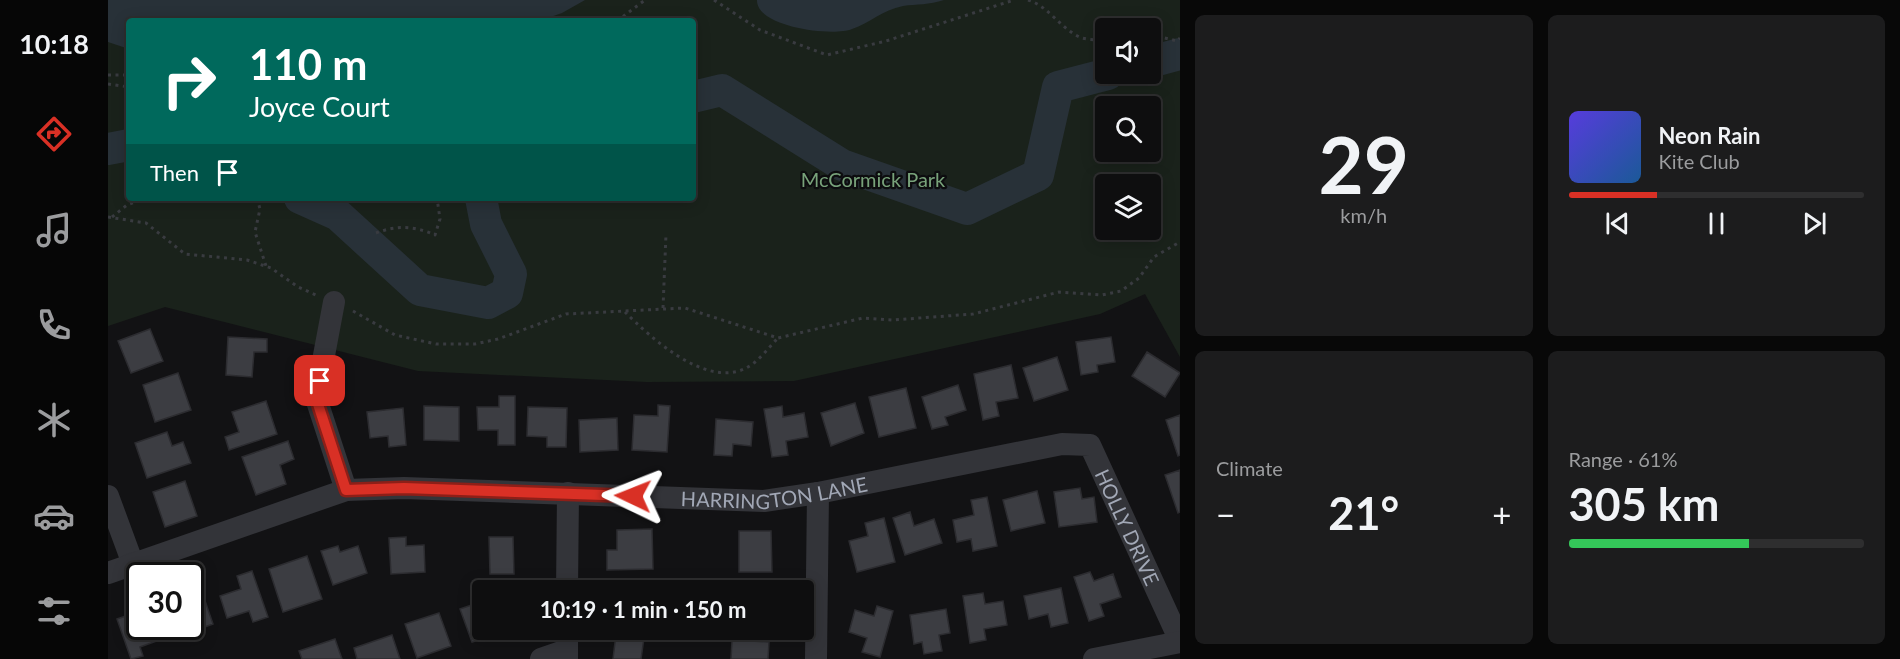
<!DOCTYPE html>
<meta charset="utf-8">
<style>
:root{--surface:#0e0e0f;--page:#1c1c1d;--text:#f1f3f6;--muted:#9b9c9e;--line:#2e2e2f;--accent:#d93025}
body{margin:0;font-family:Lato,sans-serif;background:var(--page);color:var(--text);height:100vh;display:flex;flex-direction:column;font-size:22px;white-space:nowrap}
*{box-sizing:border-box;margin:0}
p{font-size:20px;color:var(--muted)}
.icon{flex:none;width:33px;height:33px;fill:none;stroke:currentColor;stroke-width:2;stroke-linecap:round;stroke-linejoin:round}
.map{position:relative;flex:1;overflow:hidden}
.panel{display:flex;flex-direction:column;gap:15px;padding:15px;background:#080808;width:720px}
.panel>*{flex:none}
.guide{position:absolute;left:18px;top:18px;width:570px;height:183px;border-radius:6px;box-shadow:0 3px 15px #0003,0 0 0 2px var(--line);background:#00695c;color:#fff;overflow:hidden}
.tools{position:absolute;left:987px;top:18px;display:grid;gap:12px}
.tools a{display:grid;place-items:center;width:66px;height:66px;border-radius:6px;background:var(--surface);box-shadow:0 3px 15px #0003,0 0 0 2px var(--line);font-size:30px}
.speed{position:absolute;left:18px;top:562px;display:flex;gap:12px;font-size:30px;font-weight:700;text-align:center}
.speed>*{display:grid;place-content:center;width:78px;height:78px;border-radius:50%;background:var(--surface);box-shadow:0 3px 15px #0003,0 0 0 2px var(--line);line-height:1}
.speed .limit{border:3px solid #111;border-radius:9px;background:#fff;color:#111}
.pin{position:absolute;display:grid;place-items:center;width:51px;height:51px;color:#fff;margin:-26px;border-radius:12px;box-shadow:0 3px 9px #0006}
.me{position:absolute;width:66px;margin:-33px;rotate:272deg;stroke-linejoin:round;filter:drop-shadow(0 0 4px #0008)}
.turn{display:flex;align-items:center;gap:21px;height:126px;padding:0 24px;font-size:27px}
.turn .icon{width:78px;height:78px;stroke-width:2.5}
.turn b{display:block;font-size:42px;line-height:51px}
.then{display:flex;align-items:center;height:57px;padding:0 24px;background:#0003;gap:12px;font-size:22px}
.big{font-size:45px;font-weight:700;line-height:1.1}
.panel .widget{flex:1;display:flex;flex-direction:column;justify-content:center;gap:9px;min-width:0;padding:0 21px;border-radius:9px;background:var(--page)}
.panel .dial{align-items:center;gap:0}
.dial b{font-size:78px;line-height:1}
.song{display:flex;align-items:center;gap:18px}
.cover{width:72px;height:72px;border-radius:9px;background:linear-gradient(135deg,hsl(250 70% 55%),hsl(210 70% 35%))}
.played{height:6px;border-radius:3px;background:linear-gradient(90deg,var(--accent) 30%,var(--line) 30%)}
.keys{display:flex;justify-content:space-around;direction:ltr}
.heat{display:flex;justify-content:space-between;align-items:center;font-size:33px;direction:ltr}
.charge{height:9px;border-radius:4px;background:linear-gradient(90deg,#34c759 61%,var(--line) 0)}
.panel .tiles{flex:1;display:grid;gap:15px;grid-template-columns:repeat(2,1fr)}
.trip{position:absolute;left:364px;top:580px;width:342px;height:60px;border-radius:6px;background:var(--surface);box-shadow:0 3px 15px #0003,0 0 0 2px var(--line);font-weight:700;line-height:60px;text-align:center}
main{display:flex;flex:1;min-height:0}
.tabs{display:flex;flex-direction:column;width:108px;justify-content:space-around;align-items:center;background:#060606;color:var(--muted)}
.tabs .icon{width:42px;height:42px}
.tabs .active{color:var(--accent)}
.tabs b{font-size:27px;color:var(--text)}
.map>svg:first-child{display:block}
.green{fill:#1a221b;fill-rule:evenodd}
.water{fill:#283138}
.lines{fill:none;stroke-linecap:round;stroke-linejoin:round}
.river{stroke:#283138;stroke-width:32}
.building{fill:#3c3d42;stroke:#2c2c30;stroke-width:1.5}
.path{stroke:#393b40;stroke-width:3;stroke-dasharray:3 4.5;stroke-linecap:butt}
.minor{stroke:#333439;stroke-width:22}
.route-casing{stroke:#8d1f18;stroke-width:15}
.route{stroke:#d93025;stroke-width:10}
.labels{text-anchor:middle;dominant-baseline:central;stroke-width:4.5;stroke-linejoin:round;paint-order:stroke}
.park-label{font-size:20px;fill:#78a27a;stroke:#0d0d0f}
.street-label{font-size:20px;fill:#a2a8b6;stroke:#0d0d0f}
</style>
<main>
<nav class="tabs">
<b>10:18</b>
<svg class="icon active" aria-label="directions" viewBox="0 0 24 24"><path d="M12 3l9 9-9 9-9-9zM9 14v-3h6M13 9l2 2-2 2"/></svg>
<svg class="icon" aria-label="music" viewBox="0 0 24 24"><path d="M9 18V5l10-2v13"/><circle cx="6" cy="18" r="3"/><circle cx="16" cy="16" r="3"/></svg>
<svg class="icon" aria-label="phone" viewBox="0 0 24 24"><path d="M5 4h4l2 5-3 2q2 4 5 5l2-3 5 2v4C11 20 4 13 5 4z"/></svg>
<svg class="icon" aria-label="climate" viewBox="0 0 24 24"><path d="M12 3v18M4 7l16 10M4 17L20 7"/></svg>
<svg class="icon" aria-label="car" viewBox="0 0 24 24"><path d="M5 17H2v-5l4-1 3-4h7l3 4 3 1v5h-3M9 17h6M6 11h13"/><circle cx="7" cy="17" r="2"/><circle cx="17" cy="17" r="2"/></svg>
<svg class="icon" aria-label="filters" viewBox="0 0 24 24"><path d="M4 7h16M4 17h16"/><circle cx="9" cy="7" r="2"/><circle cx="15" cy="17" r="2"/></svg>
</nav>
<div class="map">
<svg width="1072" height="659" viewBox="0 0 1072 659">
<rect width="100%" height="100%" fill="#121214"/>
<path class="green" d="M0 0H1072V357L1037 294 992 314 686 381 539 382 310 371 57 307 0 326ZM21 21H585V198H21ZM998 28H1042V74H998ZM998 106H1042V152H998ZM998 184H1042V230H998Z"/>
<path class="water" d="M0 0H477L454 13 431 21H21V49L0 42Z
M649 0H836C821 5 809 4 795 6 774 10 762 23 744 29 724 37 648 27 649 0Z"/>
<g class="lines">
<path class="river" d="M1042 62 1072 54
M585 97 614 90 734 165 859 209 930 175 950 87 1000 74
M0 149 21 145
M192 198 230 215 312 290 380 303 399 293 403 274 378 224 373 198"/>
</g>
<path class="building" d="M42 329 55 361 23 373 10 341Z
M120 337 159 339V352H146L144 377 118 375Z
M1003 337 1007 362 989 365 990 372 973 375 968 342Z
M1039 352 1072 373 1057 397 1024 376Z
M949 357 960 390 926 401 915 368Z
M903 365 910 398 888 402 891 416 875 420 866 374Z
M70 373 83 410 47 422 35 385Z
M850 385 858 410 837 417 840 425 824 429 814 397Z
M798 388 808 428 771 437 761 397Z
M391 396H407V445H390V430H370L369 407H391Z
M158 401 169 434 121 450 117 437 131 432 124 412Z
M747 403 756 433 723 446 713 413Z
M550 405 562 406 559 452 524 450 526 415 550 416Z
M316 406 351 407V441L316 440Z
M674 406 675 417 696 413 700 437 678 441 680 455 664 457 656 409Z
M420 407 459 408 458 447H439V437L419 436Z
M295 408 298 445 281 447 280 436 262 438 259 412Z
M1072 415V455L1070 456 1058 420Z
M509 418 510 450 472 452 471 420Z
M608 419 645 422 643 446 625 444 624 456 606 455Z
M59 432 64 446 75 442 83 463 39 478 27 443Z
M180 441 186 459 172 465 178 484 148 495 134 457Z
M1072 470V512L1070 513 1057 475Z
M77 481 89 516 57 527 45 492Z
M972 488 974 499 986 497 989 522 951 527 946 492Z
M929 491 937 523 903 531 895 500Z
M879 497 889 546 865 551 863 539 849 542 845 520 866 515 863 500Z
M802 512 806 526 826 519 834 543 797 555 785 518Z
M776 518 787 562 749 572 741 541 760 536 757 523Z
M544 529 545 569 499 570V550H509V530Z
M631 531H663L664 572H631Z
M298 537V546L316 545 317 572 283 574 281 538Z
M381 537H405L406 574H382Z
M230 546 232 552 250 546 259 573 225 585 213 551Z
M199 556 214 599 175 612 161 569Z
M144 571 160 617 145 622 141 611 119 618 112 596 133 589 129 576Z
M982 572 986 581 1005 574 1013 597 992 604 996 616 981 621 966 577Z
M498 582 532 583V591H498Z
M660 585V591H627V588Z
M953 588 960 623 943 627 940 614 921 619 916 596Z
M93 589 105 624 69 637 66 627H82V593Z
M875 593 877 604 895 601 899 625 876 629 878 640 862 643 855 596Z
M375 601V630H379L381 637 364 642 352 609Z
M769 606 785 611 772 657 754 652 759 638 741 632 747 610 766 616Z
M838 609 842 633 831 635 834 651 816 654 814 642 806 644 802 615Z
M32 611V627H50L54 639 32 647 35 656 23 659 9 619Z
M331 613 343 646 309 658 297 624Z
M508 634 536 638 533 659H505Z
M284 635 292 659H249L246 648Z
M227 639 234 659H194L191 651Z
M624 640 661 642 660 659H623Z"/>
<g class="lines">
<path class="path" d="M606 0 652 30 719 55 778 41 906 0
M920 0C941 6 953 30 974 38 982 40 990 39 998 43
M509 21 537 0
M1042 38 1053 37 1069 41 1072 38
M0 75H21
M0 84 21 87
M149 198 152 209 147 232 158 266
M0 217 38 223 77 254 139 260 163 268 190 287 208 295
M4 217 19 205 39 198
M268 233C289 225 307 226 327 235L332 219 329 198
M555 308 558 234
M245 311 287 335 328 344H367L390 339 458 314 577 308 670 338 755 318 785 320 865 314 951 292 994 295 1013 291 1031 278 1046 257 1072 242
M517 312C542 337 596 387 636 369 650 363 660 348 670 338"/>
<g class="minor">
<path d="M226 302 208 398 238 490"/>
<path d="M0 496 25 564"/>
<path id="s1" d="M0 573 238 490 296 488 656 501 710 493 954 444 982 445 1072 641"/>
<path d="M459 591 460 493"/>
<path d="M433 659 459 650"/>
<path d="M459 659V630"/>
<path d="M708 659 710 493"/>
<path d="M986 659 1072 642"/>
</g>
</g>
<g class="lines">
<g class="route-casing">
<path id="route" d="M212 381 208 398 238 490 296 488 525 496"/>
</g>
<use href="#route" class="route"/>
</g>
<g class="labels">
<g class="park-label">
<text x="765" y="179">McCormick Park</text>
</g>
<g class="street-label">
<text stroke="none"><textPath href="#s1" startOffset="681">HARRINGTON LANE</textPath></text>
<text stroke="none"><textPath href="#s1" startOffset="1092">HOLLY DRIVE</textPath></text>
</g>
</g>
</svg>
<div class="tools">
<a><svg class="icon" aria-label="sound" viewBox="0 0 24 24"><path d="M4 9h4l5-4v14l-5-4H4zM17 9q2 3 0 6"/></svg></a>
<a><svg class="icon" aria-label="search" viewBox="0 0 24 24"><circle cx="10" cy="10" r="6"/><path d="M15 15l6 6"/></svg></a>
<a><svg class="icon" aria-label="layers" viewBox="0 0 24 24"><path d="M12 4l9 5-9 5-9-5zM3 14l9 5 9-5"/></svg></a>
</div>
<div class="speed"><div class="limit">30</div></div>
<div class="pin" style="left:212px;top:381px;background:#d93025"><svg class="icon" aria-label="arrive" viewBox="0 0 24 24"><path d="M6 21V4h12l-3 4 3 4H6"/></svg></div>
<svg class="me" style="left:525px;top:496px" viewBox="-20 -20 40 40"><path d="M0-17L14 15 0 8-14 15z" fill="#d93025" stroke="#fff" stroke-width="4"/></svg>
<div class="trip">10:19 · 1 min · 150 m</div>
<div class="guide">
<div class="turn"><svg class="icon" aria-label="right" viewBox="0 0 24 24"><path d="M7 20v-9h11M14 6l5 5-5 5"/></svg><div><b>110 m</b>Joyce Court</div></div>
<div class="then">Then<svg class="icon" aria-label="arrive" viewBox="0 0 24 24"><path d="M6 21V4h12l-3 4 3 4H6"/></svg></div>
</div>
</div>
<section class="panel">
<div class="tiles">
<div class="widget dial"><b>29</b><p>km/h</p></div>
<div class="widget">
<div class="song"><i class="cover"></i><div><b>Neon Rain</b><p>Kite Club</p></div></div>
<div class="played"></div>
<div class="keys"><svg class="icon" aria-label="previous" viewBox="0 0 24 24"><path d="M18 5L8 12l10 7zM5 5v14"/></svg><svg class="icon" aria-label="pause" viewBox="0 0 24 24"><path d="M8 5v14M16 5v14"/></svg><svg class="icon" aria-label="next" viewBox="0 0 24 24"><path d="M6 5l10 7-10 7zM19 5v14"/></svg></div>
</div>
<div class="widget"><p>Climate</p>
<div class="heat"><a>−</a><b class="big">21°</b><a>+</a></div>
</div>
<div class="widget"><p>Range · 61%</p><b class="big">305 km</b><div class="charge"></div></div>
</div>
</section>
</main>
